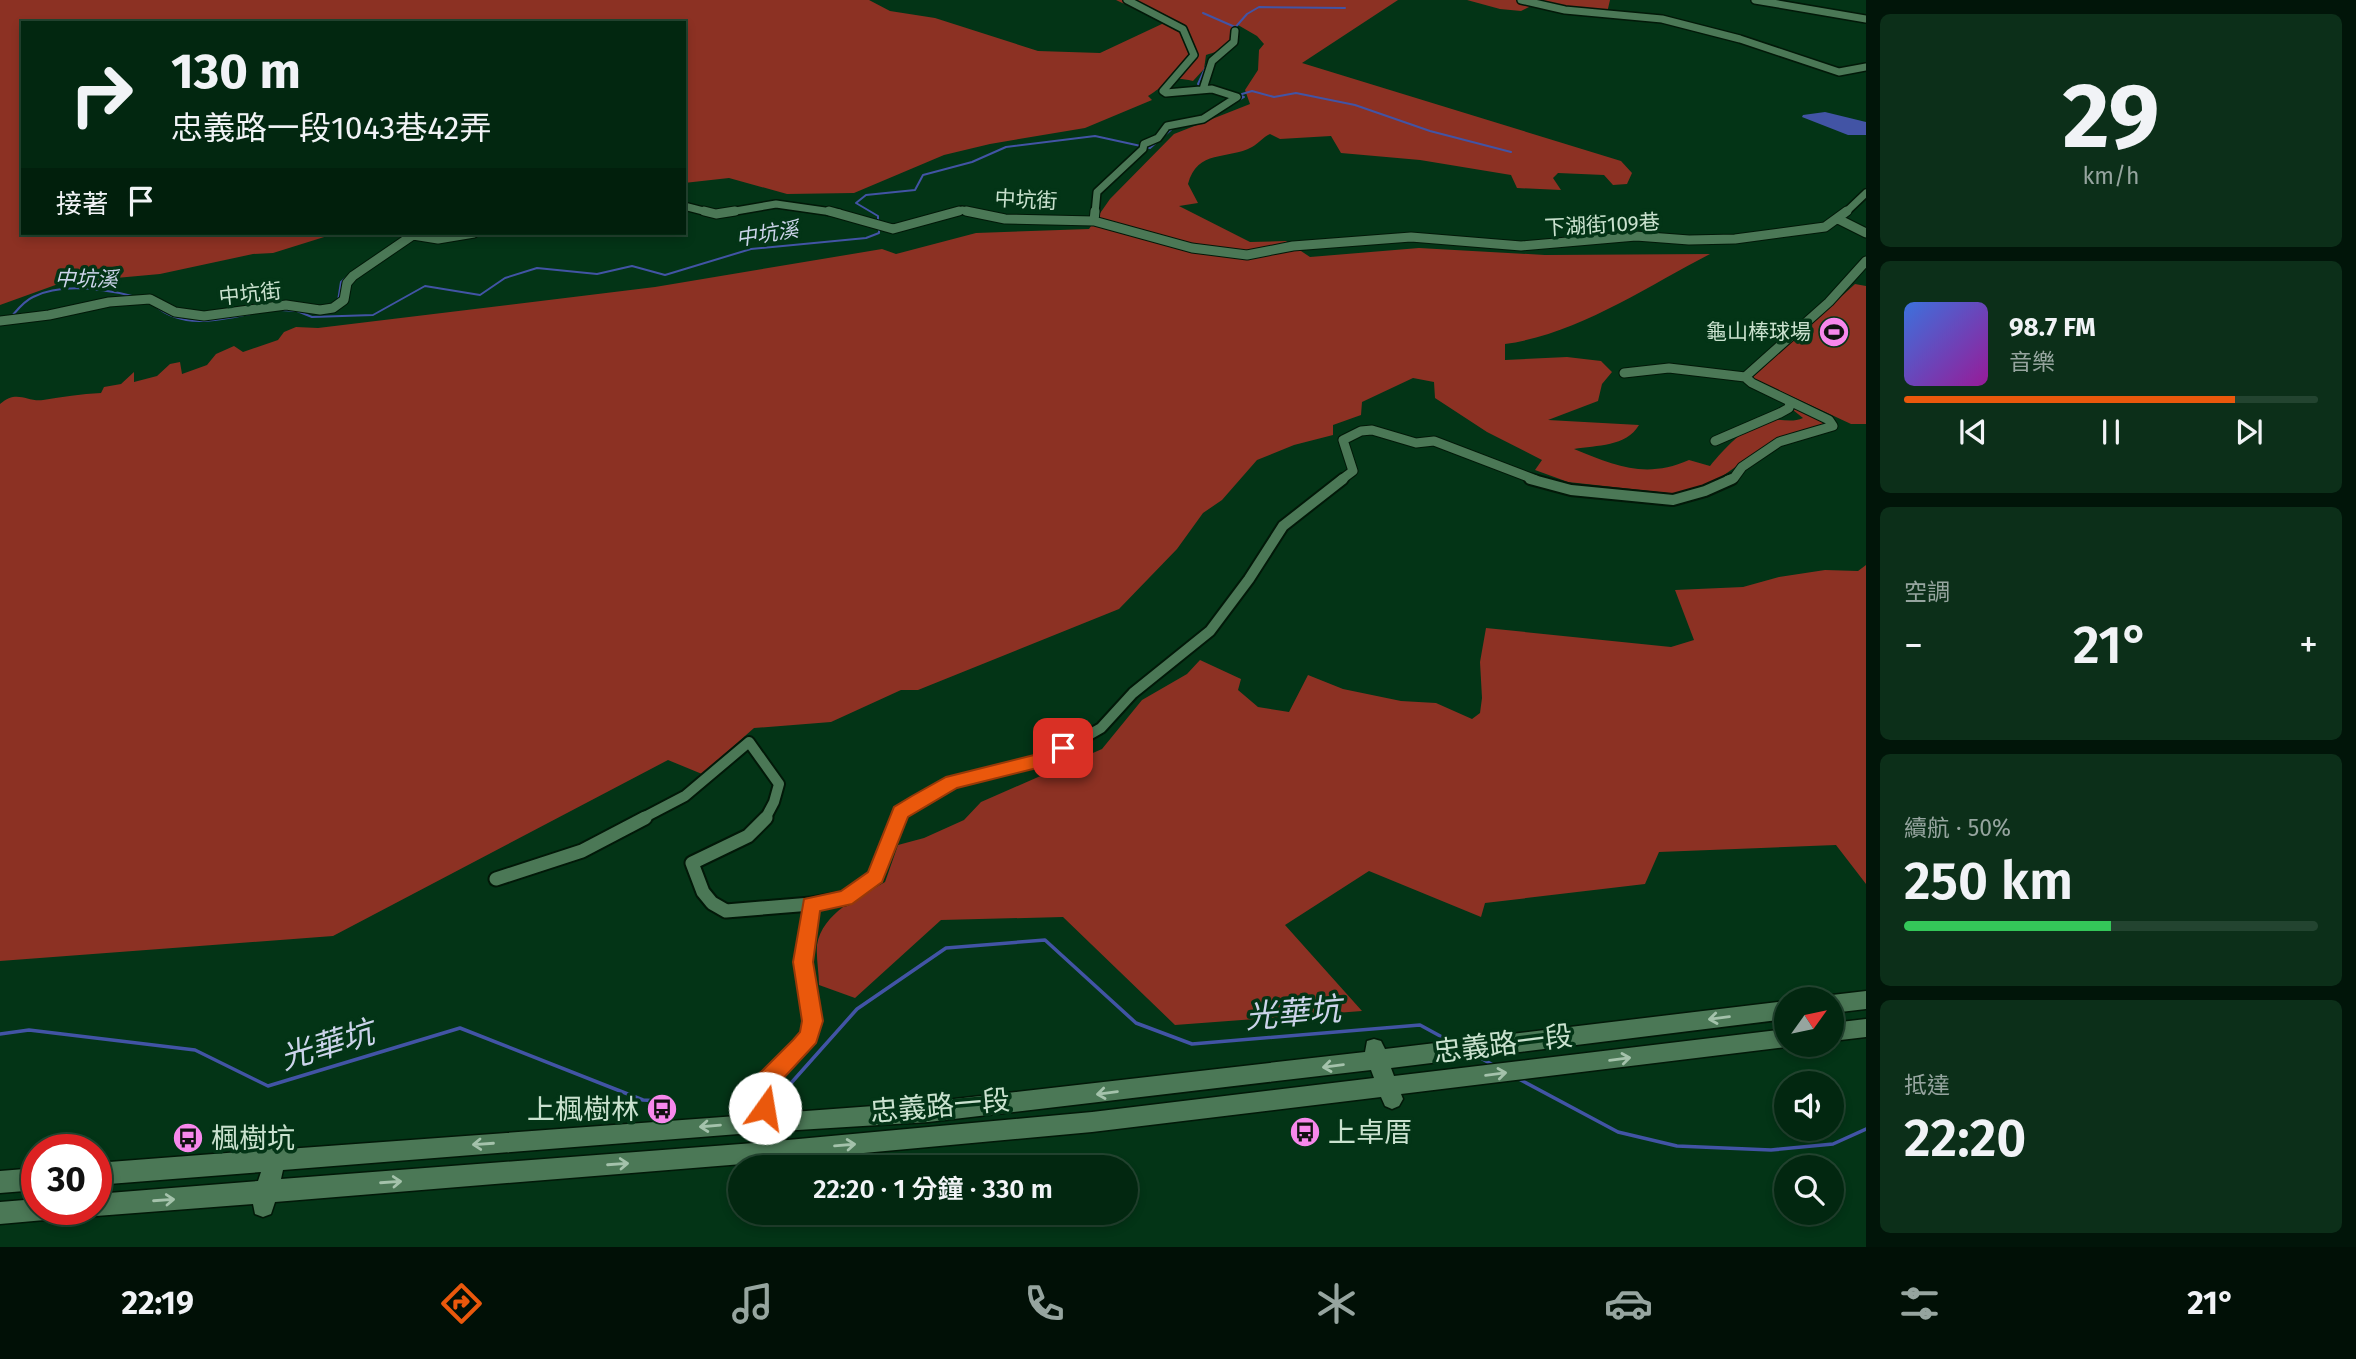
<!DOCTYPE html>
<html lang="zh-TW">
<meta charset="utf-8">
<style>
:root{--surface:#022710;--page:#0c2f19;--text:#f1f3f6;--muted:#96a59f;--line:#234430;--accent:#ea580c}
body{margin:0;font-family:"Fira Sans","Noto Sans TC",sans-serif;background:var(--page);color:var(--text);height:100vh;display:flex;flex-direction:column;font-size:26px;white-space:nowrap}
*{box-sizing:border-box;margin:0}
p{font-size:23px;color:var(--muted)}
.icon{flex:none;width:38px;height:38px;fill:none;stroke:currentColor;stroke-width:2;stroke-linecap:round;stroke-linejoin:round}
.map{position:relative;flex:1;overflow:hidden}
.drawer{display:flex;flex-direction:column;gap:14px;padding:14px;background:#011509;width:490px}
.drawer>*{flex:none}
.top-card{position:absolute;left:21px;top:21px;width:665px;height:214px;border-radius:0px;box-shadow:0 4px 10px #0003,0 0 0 2px var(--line);background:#022710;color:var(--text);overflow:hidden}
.needle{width:46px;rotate:57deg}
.controls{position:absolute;left:1774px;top:987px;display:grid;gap:14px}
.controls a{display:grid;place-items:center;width:70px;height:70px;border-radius:50%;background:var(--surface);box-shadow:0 4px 10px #0003,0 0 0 2px var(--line);font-size:35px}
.speed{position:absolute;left:21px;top:1134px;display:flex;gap:14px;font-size:35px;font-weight:700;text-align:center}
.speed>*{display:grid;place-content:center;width:91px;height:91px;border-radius:50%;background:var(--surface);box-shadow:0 4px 10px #0003,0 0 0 2px var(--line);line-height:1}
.speed .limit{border:10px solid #d22;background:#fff;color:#111}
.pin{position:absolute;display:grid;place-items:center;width:60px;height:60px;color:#fff;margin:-30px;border-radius:14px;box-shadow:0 4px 10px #0006}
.me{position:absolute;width:77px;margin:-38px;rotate:13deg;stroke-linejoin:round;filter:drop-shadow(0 0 5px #0008)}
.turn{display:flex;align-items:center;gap:24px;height:147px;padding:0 35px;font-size:32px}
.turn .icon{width:91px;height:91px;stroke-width:2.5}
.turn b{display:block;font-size:49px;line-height:60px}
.then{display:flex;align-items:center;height:66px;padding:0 35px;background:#0003;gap:14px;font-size:26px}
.big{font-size:52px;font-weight:600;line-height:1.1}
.drawer .card{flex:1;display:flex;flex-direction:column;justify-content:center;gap:10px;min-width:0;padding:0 24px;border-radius:10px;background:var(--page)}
.drawer .dial{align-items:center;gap:0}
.dial b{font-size:91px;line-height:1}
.song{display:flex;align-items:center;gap:21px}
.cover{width:84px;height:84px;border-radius:10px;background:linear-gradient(135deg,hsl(220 70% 55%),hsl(300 70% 35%))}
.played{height:7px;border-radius:4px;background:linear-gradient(90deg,var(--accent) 80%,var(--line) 80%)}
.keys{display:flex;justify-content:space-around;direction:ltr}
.heat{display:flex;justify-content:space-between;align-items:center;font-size:38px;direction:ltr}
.charge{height:10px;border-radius:5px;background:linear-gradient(90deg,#34c759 50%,var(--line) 0)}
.trip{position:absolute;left:728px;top:1155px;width:410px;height:70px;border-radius:35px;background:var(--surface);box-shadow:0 4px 10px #0003,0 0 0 2px var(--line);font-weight:600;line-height:70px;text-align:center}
.menu{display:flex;height:112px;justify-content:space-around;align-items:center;background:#011006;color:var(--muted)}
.menu .icon{width:49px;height:49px}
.menu .on{color:var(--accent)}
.menu b{font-size:32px;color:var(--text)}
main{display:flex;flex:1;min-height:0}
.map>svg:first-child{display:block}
.green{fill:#8c3123}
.water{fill:#4254a5}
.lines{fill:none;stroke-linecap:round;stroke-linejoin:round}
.stream-far1{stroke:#4254a5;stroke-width:2}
.stream{stroke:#4254a5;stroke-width:3.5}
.minor-far3-casing{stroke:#021808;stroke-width:10}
.minor-far2-casing{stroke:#021808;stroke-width:11}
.minor-far1-casing{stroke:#021808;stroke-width:14}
.minor-casing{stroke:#021808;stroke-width:17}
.secondary-casing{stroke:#021808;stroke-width:3}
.minor-far3{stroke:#4b7856;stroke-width:7}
.minor-far2{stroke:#4b7856;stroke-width:9}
.minor-far1{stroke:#4b7856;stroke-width:10}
.minor{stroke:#4b7856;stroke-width:13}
.secondary{fill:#4b7856;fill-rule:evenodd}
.oneway{stroke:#a4c2ab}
.route{fill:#ea580c;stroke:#983908;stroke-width:2}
.labels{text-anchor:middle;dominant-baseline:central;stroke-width:7;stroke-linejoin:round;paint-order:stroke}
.far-street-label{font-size:21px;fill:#cae2cf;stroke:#033416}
.far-water-label{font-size:21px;font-style:italic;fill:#ccd4ea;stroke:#033416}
.far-poi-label{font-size:21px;fill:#cae2cf;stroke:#033416;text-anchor:end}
.near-street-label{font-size:28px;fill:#cae2cf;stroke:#033416}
.near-poi-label{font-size:28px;fill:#cae2cf;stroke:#033416;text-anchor:start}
.near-water-label{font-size:32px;font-style:italic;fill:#ccd4ea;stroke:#033416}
</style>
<main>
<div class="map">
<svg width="1866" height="1247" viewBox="0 0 1866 1247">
<rect width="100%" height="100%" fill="#033416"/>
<path class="green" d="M0 0H869L890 11 935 18 1038 51 1100 53 1164 23 1116 0H1398L1302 63 1621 161 1632 173 1627 184 1613 185 1604 175 1558 173 1553 178 1561 190 1517 188 1511 175 1420 160 1341 153 1331 136 1280 139 1270 134C1263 137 1259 143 1252 147 1228 160 1197 149 1188 184L1198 203 1179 206 1250 242 1286 241 1310 257 1419 248 1545 255 1710 254C1644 288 1578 334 1505 344V360L1567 357 1601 361 1612 372 1602 384 1598 401 1548 420 1639 425C1626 447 1597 445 1574 449 1615 466 1646 479 1689 460L1710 466C1725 448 1742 429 1765 421 1778 417 1790 424 1803 418L1793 410 1800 408 1828 422 1821 429 1774 440 1714 482 1677 494 1568 482 1535 470 1542 460 1487 432 1435 398 1434 382 1413 378 1362 402 1361 415 1333 425V435L1294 445 1257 460 1222 500 1203 513 1177 549 1119 609 918 690H901L831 722 754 728 702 774 668 760 333 936 0 961V404C17 389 26 402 43 400 62 397 81 394 101 393L104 387 121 384 134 372V382L157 376 170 364 180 362 182 374 207 365 216 354 234 346 243 352 278 340 284 332 296 327 318 328 655 287 882 249 896 254 976 233 1089 229 1110 199 1174 134 1250 104 1245 90 1258 70 1259 50 1264 44 1257 36 1238 25 1233 29C1231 48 1223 50 1206 55L1204 69 1193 81C1166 75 1169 84 1148 96L1152 100 1085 128 990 144 944 155 854 193 787 194 729 178 684 183V23H23V233H337L273 253 253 254 160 274 61 283 0 305Z
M1467 0H1610L1607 13 1539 2 1521 11 1500 9Z
M1855 284 1866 286V424H1851L1752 378Z
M1866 565V884L1836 845 1659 852 1645 884 1485 903 1481 917 1369 871 1285 925 1362 1011 1175 1025 1063 917 941 920 855 998 819 985C819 972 816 958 817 945 822 913 860 896 885 882L898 845 924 838 964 820 981 802 1102 749 1142 700 1187 674 1200 660 1241 679 1238 690 1258 707 1289 712 1308 675 1343 689 1401 701 1436 703 1472 719 1480 713 1482 698 1480 662 1486 628 1671 647 1694 640 1675 590 1743 587 1779 577 1825 570 1858 571Z"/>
<path class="water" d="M1825 112 1866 122V135H1848L1802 117 1803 115Z"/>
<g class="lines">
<path class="stream-far1" d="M1203 13 1235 27
M1233 30 1247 14 1259 7 1345 8
M1204 86 1198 84 1210 58 1216 54
M1242 94 1252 91 1274 97 1296 93 1355 105 1430 131 1511 152
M1209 118 1244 97 1224 90
M878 222V216L856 203 866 195 915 190 923 175 972 162 1006 147 1095 136 1150 148 1173 128
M338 301 341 282 347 277
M154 305C182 329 217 321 250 314
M281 310 297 311 312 317 373 315 425 286 480 295 505 278 537 268 597 274 632 266 665 275 751 249 866 238 879 233V229
M12 316C18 309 24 301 33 297 61 283 103 289 132 296"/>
<path class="stream" d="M0 1034 29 1030 195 1050 268 1086 460 1028 643 1100 661 1101
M1477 1056 1493 1065
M1517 1078 1618 1132 1677 1146 1771 1150 1833 1144 1866 1129
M784 1091 857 1009 946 948 1045 940 1136 1023 1192 1044 1420 1025 1453 1043"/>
<g class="minor-far3-casing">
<path id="minor-far3" d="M1521 0 1565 10 1662 19 1740 39 1839 72 1866 67
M1755 0 1866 19
M1203 89 1212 61 1234 42 1235 31
M684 206 711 213
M724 213 776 204 839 213
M952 213 962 210 975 213
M1095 213 1097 192 1143 149 1144 144 1158 138 1167 126 1203 119 1237 97 1212 89 1166 93 1163 91 1194 55 1183 29 1127 0
M1845 213 1866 193"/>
</g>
<g class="minor-far2-casing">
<path id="minor-far2" d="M704 211 716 214 735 211
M829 211 893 229 959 211
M966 211 1005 219 1094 221 1192 248 1247 255 1293 246 1411 237 1521 246 1636 236 1689 240 1735 239 1825 227 1847 211
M1838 219 1866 233
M1094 221 1095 211
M0 321 49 315 109 302 150 299 175 312 204 316 286 305 320 310 333 308 344 300 347 283 353 276 413 235 438 239 474 233
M1624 373 1669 368 1745 377 1752 383 1829 420 1833 426 1779 442 1742 467 1734 478 1728 480
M1745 377 1829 302 1866 261
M1715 441 1780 413 1789 408 1790 402
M1341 480 1353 471 1343 440 1361 431 1372 430 1416 443 1434 441 1536 480"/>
</g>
<g class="minor-far1-casing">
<path id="minor-far1" d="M1530 479 1571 490 1673 500 1705 491 1732 479
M641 819 685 796 749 742 779 784 774 802 765 819
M897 819 900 812 953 782 1047 759 1101 728 1133 693 1210 631 1249 579 1283 526 1343 479"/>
</g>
<g class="minor-casing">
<path id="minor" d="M766 818 748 836 692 863 703 892 712 903 726 911 811 904 803 962 812 1022 809 1036 767 1080 766 1167
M496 879 582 851 645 818
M811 904 845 898 876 877 898 818"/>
</g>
<g class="secondary-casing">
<path id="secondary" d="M1866 991V1009L1832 1013V999H1824L1832 995Z
M1787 1001V1019L1391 1068 1394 1076 1787 1029V1045H1794L1787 1047 1401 1094 1403 1099 1399 1106 1392 1109 1385 1106 1381 1097 1092 1132 766 1162 275 1202 271 1214 263 1217 255 1214 253 1204 96 1216 88 1213 87 1209H96V1194L258 1181 261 1172 96 1185V1163L267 1150 269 1144 277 1141 285 1144 287 1149 928 1102 1365 1052 1367 1041 1374 1039 1381 1041 1385 1049ZM1371 1070 1374 1078 1092 1112 766 1142 281 1179 283 1170 765 1132 928 1122Z
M1866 1019V1037L1832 1041V1023Z
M37 1168V1190L0 1193V1171Z
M37 1199V1209H56L53 1217 45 1220 0 1224V1202Z"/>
</g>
<use href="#minor-far3" class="minor-far3"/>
<use href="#minor-far2" class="minor-far2"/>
<use href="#minor-far1" class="minor-far1"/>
<use href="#minor" class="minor"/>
<use href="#secondary" class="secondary"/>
</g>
<defs><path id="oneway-shaft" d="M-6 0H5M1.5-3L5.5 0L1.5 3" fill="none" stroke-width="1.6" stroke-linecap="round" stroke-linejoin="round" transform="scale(1.75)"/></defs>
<g class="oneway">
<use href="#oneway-shaft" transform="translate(1719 1018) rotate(173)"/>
<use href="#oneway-shaft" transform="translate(1620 1059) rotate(-7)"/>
<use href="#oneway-shaft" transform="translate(1333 1066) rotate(173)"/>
<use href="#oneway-shaft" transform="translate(1496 1074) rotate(-7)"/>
<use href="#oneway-shaft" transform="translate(1107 1093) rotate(173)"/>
<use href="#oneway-shaft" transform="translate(710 1126) rotate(175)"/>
<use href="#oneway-shaft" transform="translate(483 1144) rotate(176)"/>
<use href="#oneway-shaft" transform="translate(845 1145) rotate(-5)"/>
<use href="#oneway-shaft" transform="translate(618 1164) rotate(-4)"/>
<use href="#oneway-shaft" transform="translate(391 1182) rotate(-4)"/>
<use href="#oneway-shaft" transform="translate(164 1200) rotate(-4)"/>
</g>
<path class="route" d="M1063 742 1069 744 1072 748 1053 764 957 788 908 817 882 882 852 904 820 911 813 962 823 1021 816 1043 778 1084 772 1115 765 1118 757 1115 754 1108 760 1073 793 1040 800 1032 802 1021 793 962 804 899 841 891 868 872 894 807 912 796 946 777 1042 753Z"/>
<defs>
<g id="stadium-disc" transform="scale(1.575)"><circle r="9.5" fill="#f788ec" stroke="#033416"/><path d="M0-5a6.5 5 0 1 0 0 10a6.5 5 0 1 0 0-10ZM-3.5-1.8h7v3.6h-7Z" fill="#111"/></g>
<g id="bus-disc" transform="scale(1.575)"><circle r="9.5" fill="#f788ec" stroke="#033416"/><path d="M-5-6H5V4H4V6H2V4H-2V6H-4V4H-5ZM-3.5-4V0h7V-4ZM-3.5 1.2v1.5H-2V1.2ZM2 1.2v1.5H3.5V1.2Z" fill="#111"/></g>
</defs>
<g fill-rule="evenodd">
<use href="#stadium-disc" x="1834" y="332"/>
<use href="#bus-disc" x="662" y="1109"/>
<use href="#bus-disc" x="1305" y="1132"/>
<use href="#bus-disc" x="188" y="1138"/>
</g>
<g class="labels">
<g class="far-street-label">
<text transform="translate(1026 200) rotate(3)">中坑街</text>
<text transform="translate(1602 225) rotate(-3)">下湖街109巷</text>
<text transform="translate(250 294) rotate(-6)">中坑街</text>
</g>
<g class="far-water-label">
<text transform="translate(767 234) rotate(-9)">中坑溪</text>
<text transform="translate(86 279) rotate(1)">中坑溪</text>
</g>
<g class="far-poi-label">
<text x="1811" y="332">龜山棒球場</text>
</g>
<g class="near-street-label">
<text transform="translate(1503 1044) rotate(-7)">忠義路一段</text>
<text transform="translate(940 1106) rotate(-5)">忠義路一段</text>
</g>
<g class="near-poi-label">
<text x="639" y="1109" text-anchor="end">上楓樹林</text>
<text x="1328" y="1132">上卓厝</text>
<text x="211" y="1138">楓樹坑</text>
</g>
<g class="near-water-label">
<text transform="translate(1293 1013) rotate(-5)">光華坑</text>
<text transform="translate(327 1045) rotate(-17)">光華坑</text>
</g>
</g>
</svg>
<div class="controls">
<a><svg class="needle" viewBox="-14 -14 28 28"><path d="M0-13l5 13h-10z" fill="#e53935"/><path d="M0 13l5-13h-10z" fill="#96a59f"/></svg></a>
<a><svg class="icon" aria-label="sound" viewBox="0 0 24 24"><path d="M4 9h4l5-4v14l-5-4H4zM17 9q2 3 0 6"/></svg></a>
<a><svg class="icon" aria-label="search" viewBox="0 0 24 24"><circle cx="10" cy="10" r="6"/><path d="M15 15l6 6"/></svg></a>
</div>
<div class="speed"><div class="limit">30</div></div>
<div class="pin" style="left:1063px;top:748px;background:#d93025"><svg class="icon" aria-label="arrive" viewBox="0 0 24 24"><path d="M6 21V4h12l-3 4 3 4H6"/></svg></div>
<svg class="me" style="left:765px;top:1108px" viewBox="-20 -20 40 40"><circle r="19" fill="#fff"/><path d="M0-13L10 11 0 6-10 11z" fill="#ea580c"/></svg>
<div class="trip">22:20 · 1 分鐘 · 330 m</div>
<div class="top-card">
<div class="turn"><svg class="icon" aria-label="right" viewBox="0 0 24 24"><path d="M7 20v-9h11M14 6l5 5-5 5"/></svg><div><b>130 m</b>忠義路一段1043巷42弄</div></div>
<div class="then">接著<svg class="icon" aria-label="arrive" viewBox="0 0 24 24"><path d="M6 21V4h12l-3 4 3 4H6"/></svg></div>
</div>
</div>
<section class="drawer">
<div class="card dial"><b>29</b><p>km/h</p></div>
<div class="card">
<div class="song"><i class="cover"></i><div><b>98.7 FM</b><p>音樂</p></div></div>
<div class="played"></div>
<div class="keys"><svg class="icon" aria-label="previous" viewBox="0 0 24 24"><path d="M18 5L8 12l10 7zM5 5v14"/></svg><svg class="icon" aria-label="pause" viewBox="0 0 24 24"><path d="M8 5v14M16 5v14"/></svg><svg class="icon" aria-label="next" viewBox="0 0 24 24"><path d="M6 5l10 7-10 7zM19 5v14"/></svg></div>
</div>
<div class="card"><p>空調</p>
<div class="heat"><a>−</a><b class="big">21°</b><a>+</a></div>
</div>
<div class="card"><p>續航 · 50%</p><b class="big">250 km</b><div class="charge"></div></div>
<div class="card"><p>抵達</p><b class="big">22:20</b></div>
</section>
</main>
<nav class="menu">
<b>22:19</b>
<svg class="icon on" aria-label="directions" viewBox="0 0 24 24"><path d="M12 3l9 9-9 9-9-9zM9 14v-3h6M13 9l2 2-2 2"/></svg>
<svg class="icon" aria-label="music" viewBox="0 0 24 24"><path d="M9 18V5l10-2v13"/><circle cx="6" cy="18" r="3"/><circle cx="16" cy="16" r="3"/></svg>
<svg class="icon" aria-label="phone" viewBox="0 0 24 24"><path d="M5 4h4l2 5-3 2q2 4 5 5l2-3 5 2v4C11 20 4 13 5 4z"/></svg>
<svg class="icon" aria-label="climate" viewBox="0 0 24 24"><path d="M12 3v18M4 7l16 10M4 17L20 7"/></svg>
<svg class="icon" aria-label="car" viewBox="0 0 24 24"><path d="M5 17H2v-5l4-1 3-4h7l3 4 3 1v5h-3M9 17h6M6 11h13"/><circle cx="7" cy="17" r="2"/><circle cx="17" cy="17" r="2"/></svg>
<svg class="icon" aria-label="filters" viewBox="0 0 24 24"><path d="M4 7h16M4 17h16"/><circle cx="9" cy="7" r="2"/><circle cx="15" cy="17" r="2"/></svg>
<b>21°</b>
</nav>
